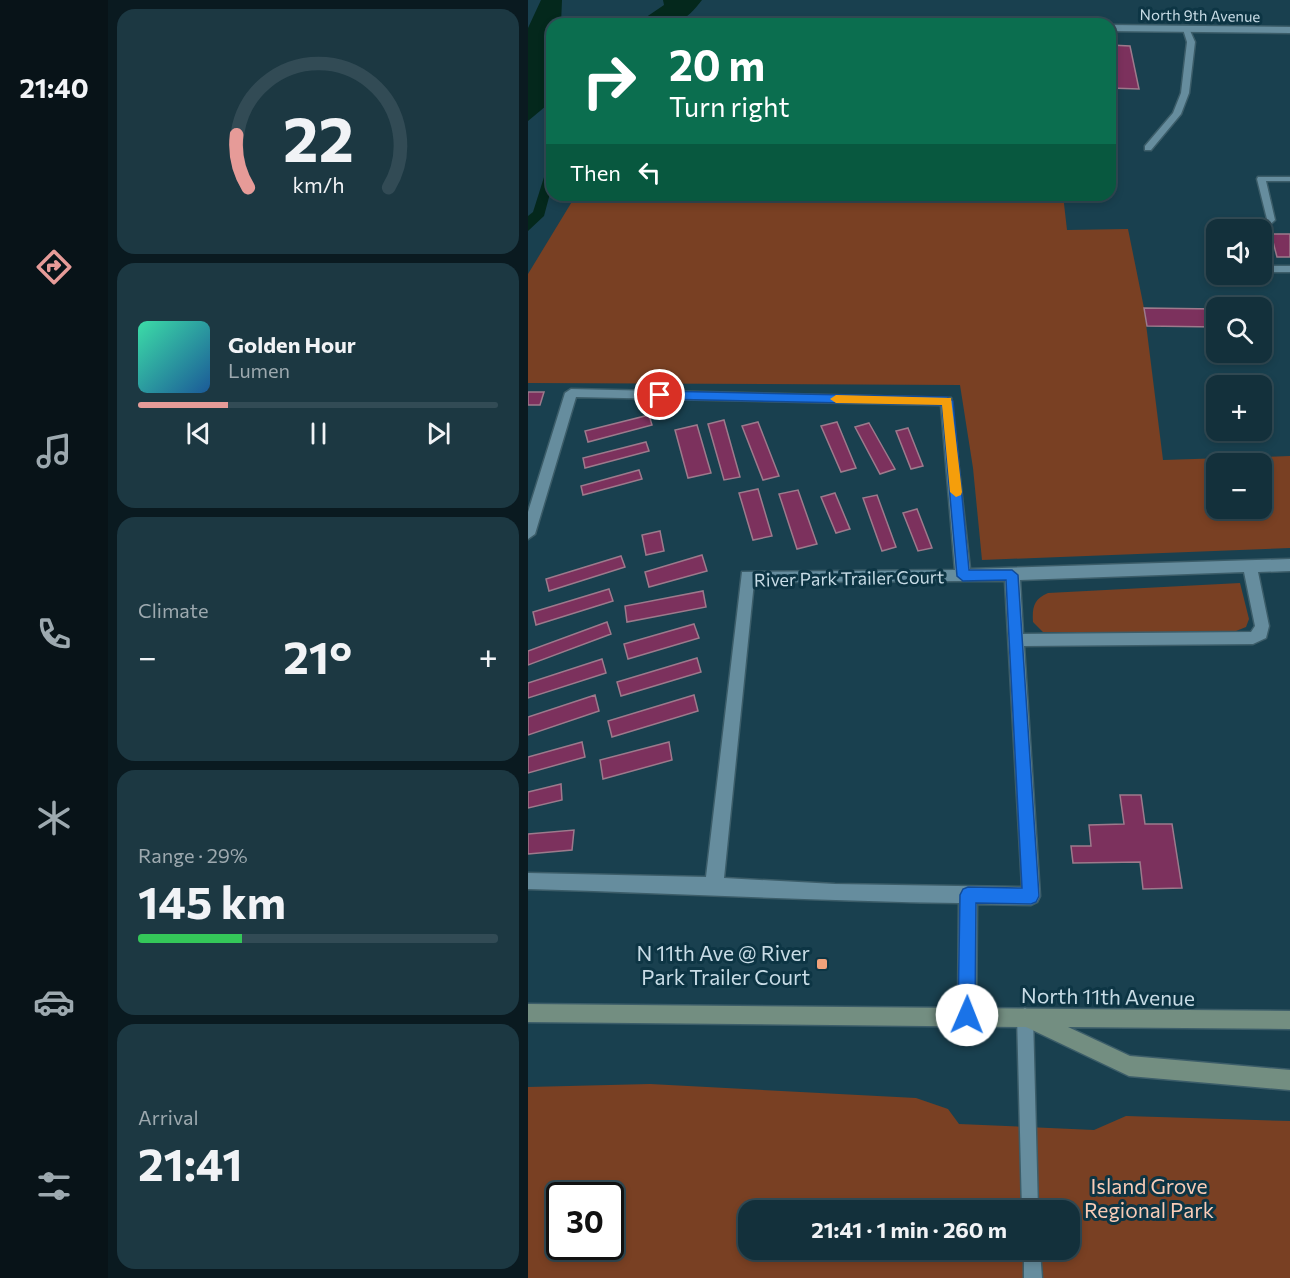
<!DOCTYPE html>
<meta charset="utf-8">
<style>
:root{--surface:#13303b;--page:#1c3842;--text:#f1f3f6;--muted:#9da9af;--line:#324b55;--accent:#e69b98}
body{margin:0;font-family:Commissioner,sans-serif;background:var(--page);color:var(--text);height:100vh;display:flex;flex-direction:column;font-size:22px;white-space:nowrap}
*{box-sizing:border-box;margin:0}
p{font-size:20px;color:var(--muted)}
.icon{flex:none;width:33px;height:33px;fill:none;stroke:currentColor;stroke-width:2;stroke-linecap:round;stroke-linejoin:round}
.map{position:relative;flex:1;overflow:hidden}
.panel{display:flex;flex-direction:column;gap:9px;padding:9px;background:#0a1a20;width:420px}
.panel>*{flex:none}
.guide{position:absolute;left:18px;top:18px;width:570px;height:183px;border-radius:18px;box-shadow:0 3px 9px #0003,0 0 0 2px var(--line);background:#0b6e4f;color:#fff;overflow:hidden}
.controls{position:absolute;left:678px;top:219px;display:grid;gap:12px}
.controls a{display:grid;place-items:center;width:66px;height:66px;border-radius:12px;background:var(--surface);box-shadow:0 3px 9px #0003,0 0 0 2px var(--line);font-size:30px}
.speed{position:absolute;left:18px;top:1182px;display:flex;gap:12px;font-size:30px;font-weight:700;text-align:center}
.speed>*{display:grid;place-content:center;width:78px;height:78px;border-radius:50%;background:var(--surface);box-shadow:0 3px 9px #0003,0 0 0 2px var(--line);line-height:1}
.speed .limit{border:3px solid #111;border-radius:9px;background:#fff;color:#111}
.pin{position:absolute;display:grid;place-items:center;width:51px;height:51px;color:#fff;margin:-26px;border:3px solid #fff;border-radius:50%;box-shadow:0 2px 6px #0007}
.me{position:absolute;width:66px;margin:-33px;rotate:1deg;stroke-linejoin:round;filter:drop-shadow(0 0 4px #0008)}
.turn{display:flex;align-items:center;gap:21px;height:126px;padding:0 24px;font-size:27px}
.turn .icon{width:78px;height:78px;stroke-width:2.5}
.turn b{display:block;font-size:42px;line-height:51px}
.then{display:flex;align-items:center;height:57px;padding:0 24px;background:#0003;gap:12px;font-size:22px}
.big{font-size:45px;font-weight:700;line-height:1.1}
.panel .tile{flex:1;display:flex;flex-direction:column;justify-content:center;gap:9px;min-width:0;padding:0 21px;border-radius:18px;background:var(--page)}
.panel .dial{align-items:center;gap:0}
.dial svg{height:156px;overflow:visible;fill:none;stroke:var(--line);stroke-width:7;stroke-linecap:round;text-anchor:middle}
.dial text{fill:var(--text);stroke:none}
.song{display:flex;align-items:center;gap:18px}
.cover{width:72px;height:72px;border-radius:9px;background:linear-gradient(135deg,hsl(160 70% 55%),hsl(210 70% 35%))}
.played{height:6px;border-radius:3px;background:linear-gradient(90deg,var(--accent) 25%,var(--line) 25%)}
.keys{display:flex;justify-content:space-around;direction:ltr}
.heat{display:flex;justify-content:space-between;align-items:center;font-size:33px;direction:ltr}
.charge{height:9px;border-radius:4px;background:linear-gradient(90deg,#34c759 29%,var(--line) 0)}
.trip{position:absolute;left:210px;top:1200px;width:342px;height:60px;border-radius:18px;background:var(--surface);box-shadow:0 3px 9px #0003,0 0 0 2px var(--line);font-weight:700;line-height:60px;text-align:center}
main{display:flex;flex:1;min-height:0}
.tab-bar{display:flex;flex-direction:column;width:108px;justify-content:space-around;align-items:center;background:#081318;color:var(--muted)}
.tab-bar .icon{width:42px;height:42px}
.tab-bar .on{color:var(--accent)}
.tab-bar b{font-size:27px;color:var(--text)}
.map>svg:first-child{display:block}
.green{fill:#794023;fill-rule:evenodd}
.water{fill:#04281c}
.building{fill:#7c315d;stroke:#9d7a8c;stroke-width:1.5}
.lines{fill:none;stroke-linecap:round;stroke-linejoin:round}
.lane-casing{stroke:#3c5d69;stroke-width:3}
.street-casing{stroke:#3c5d69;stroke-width:3}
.secondary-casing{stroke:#3c5d69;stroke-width:3}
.lane{fill:#668d9e;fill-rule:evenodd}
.street{fill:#668d9e;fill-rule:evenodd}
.secondary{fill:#738e81;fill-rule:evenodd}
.route{fill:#1a73e8;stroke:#114b97;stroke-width:1.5}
.slow{fill:#f59e0b}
.poi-dot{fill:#f1a27b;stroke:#0d3544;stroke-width:2}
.labels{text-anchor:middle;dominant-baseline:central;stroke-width:6;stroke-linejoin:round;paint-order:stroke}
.far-street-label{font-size:15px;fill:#c8dce6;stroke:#0d3544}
.street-label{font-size:18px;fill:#c8dce6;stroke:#0d3544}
.near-poi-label{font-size:21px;fill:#c8dce6;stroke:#0d3544;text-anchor:end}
.near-street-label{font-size:21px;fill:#c8dce6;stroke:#0d3544}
.near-park-label{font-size:21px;fill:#f8cbb6;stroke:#0d3544}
</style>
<main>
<nav class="tab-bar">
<b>21:40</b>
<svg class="icon on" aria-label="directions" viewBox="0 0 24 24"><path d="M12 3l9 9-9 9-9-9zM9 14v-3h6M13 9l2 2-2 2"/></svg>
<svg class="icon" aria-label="music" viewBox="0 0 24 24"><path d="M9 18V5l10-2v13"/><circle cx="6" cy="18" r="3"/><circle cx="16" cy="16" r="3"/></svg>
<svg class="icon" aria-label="phone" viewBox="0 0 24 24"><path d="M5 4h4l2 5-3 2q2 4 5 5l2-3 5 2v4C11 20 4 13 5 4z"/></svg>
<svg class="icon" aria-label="climate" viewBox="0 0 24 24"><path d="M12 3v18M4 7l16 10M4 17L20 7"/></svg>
<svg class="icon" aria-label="car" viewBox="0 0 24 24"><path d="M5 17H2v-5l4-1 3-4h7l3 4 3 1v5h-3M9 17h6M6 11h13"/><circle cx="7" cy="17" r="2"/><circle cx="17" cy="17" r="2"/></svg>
<svg class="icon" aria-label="filters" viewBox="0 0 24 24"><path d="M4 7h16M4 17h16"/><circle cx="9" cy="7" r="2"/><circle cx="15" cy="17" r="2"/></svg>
</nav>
<section class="panel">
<div class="tile dial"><svg viewBox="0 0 100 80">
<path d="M14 69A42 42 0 1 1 86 69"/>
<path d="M14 69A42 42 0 0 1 8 42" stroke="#e69b98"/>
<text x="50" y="56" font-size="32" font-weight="700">22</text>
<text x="50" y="72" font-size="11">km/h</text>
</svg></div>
<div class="tile">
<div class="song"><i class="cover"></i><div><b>Golden Hour</b><p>Lumen</p></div></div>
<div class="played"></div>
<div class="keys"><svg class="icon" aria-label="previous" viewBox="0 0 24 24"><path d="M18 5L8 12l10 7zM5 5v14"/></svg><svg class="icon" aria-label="pause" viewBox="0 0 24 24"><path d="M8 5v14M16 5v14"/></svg><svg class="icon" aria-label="next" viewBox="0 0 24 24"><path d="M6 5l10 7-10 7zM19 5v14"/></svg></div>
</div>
<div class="tile"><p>Climate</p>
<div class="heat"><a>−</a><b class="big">21°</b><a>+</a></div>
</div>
<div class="tile"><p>Range · 29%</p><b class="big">145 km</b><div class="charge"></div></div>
<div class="tile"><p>Arrival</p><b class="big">21:41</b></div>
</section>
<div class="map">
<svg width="762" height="1278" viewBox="0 0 762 1278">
<rect width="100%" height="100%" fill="#19404f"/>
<path class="green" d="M48 195H535L539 230 600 229 616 308 635 460 762 456V548L454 560 445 468 432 385 0 383V274ZM688 464H734V508H688Z
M712 583 721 619 718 627 703 633 515 632 505 622C504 607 506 599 520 593Z
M122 1084 388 1098 420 1109 431 1124 566 1130 598 1116 762 1121V1278H0V1087ZM32 1196H82V1246H32ZM220 1210H542V1250H220Z"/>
<path class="water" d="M13 0H34L33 24H24V70L20 76 24 80V186L16 216 0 231V216L5 212 23 155 18 106 0 121V28Z
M135 0H174C152 29 142 24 108 24L136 5Z"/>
<path class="building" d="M582 45 602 46 611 89 582 88Z
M743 234H762V257H749Z
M616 308 688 309V327L619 326Z
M0 392H16L12 405H0Z
M121 415 124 425 60 442 57 431Z
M196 420 212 477 196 480 180 424Z
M230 422 251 476 235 480 214 426Z
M309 422 328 468 313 472 293 426Z
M341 423 367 469 352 474 327 427Z
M169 425 183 473 160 478 147 430Z
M380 428 395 466 383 469 368 431Z
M118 442 121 451 57 468 55 458Z
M111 470 114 479 55 495 53 486Z
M230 489 244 536 225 540 211 493Z
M270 490 289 544 269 549 251 494Z
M307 493 322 529 308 533 293 497Z
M349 495 368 547 354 551 335 498Z
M389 509 404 548 390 551 375 513Z
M132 531 136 551 118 555 114 535Z
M174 555 179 571 121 587 117 572Z
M93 556 97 567 21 591 18 579Z
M81 589 85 601 8 625 5 612Z
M175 591 178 607 99 622 97 606Z
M79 622 83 634 0 665V651Z
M166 624 171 638 100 659 96 644Z
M169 658 173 672 93 696 89 682Z
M74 659 78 673 0 698V683Z
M67 695 71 711 0 735V717Z
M166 695 170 711 84 737 80 721Z
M54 742 57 757 0 773V757Z
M141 742 144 760 75 779 72 760Z
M33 784 34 800 0 808V792Z
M592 795H613L617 824H644L654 888 615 889 612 862 545 863 543 846H563L561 825 596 824Z
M46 830 44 850 0 854V834Z"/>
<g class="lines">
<g class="lane-casing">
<path id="lane" d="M654 26H660L667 42 661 93 653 114 623 150H617V146L645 113 653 93 659 42Z
M730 177H762V181H738L747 220 734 232V230H728L739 219 729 179Z
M734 266H762V272H734Z
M497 1008 502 1011 505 1016 510 1210H494L489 1016 492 1011Z
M496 1250H512L514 1278H496Z"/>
</g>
<g class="street-casing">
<path id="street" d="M582 25 762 27V33L582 31Z
M43 389 423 398 442 569 762 559V571L730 572 741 626 738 638 725 644 496 646 512 896 509 902 503 905 449 904 448 1015 446 1022 439 1024 432 1022 430 1015 431 903C287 901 144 893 0 889V873L178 877 214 572 427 570 413 405 48 397 7 534 0 539V512L37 393ZM716 572 727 626 723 632 495 634 492 580ZM438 581H477L494 887 307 884 196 878 226 582Z"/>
</g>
<g class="secondary-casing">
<path id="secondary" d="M0 1004 762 1011V1029L540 1027 602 1056 762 1070V1090L601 1076 498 1027 0 1022Z"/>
</g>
<use href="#lane" class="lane"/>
<use href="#street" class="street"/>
<use href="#secondary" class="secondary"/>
</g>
<path class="route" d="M132 391 419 397 425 401 441 570H484L490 575 511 896 508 902 503 904 448 903 447 1015 445 1021 439 1024 433 1021 430 1015 432 895 435 889 440 887 494 888 478 580 435 581 429 576 414 405 132 399 126 395Z"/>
<path class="slow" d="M308 395 423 398 434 492 433 495 428 497 422 492 414 405 308 403 302 399Z"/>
<rect class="poi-dot" x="288" y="958" width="12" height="12" rx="3"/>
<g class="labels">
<g class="far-street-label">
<text transform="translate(672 15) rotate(1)">North 9th Avenue</text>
</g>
<g class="street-label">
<text transform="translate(321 578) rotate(-1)">River Park Trailer Court</text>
</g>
<g class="near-poi-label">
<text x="282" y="952">N 11th Ave @ River<tspan x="282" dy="24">Park Trailer Court</tspan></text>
</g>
<g class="near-street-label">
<text transform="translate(580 996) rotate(1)">North 11th Avenue</text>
</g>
<g class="near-park-label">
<text x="621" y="1185">Island Grove<tspan x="621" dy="24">Regional Park</tspan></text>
</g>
</g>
</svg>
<div class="controls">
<a><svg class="icon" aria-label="sound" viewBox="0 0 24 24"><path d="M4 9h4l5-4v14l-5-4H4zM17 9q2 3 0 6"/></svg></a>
<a><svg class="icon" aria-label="search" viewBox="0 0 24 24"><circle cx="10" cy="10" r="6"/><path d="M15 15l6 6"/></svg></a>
<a>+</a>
<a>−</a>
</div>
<div class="speed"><div class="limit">30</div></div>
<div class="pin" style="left:132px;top:395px;background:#d93025"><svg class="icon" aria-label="arrive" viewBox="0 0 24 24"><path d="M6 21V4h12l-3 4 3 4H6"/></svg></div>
<svg class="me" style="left:439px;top:1015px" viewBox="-20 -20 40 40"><circle r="19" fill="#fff"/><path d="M0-13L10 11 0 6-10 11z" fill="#1a73e8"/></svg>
<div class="trip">21:41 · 1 min · 260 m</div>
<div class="guide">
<div class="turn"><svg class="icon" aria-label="right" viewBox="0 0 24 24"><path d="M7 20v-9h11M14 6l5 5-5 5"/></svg><div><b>20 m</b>Turn right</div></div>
<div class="then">Then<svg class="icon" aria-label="left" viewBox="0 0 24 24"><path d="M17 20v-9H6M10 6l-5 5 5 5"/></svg></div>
</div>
</div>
</main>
